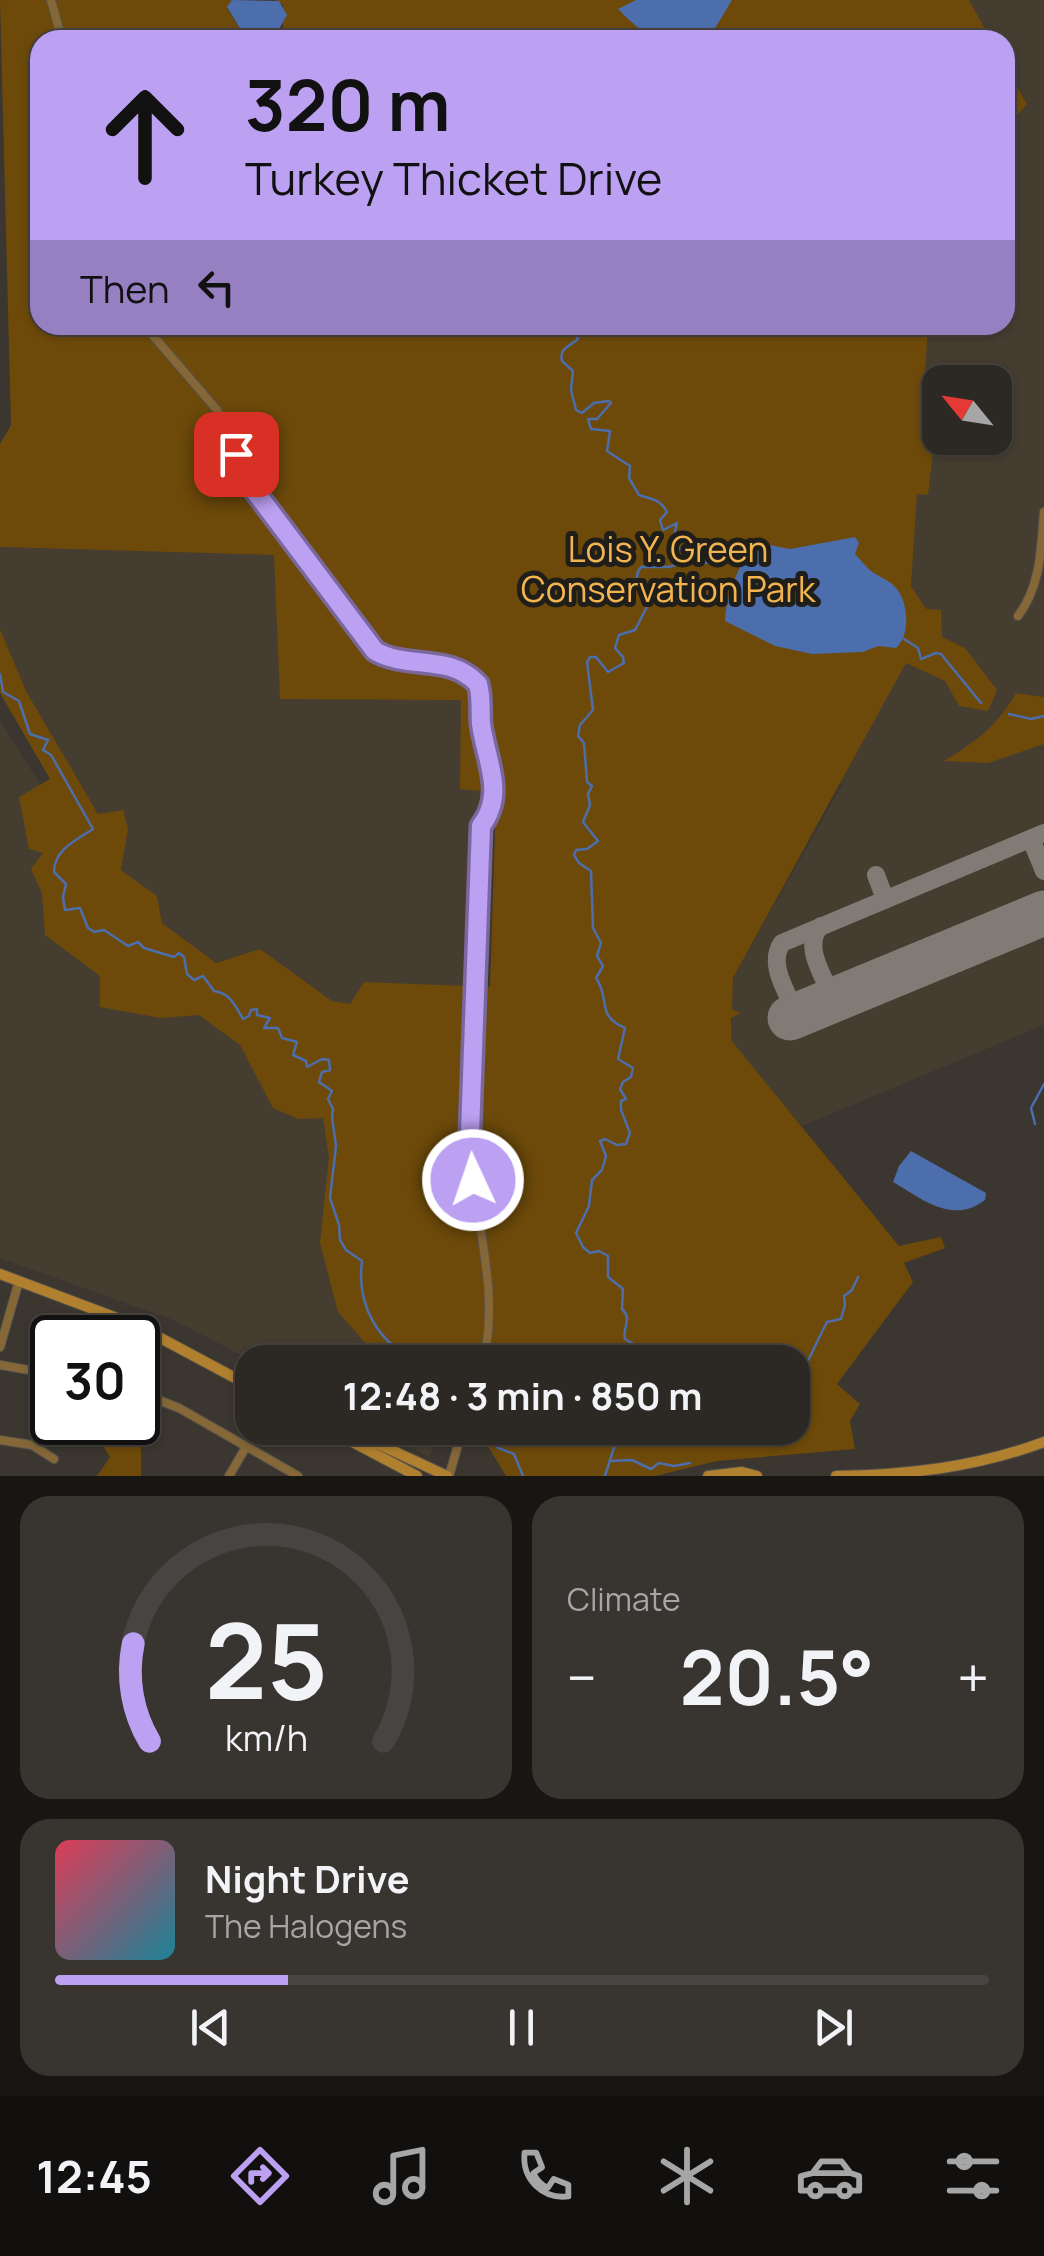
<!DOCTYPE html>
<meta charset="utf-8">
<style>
:root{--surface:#2c2823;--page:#383430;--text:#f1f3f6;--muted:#a6a6a6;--line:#484441;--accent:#bca0f2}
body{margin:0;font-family:Manrope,sans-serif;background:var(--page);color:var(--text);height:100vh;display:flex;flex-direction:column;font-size:38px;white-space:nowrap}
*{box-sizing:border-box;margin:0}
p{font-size:32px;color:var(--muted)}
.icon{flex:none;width:55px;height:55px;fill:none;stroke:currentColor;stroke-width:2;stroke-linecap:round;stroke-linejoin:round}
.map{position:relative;height:1476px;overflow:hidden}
.sheet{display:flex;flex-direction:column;gap:20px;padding:20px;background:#181613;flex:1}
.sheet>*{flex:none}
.hud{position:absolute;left:30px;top:30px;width:985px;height:305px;border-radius:30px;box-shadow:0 2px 8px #0004,0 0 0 2px var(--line);background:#bca0f2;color:#111;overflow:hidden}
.needle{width:65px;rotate:300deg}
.tools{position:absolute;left:922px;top:365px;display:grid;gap:20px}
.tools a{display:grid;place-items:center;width:90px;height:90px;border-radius:20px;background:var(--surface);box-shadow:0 2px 8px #0004,0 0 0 2px var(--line);font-size:50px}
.speed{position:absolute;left:30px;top:1315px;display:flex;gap:20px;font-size:50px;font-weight:700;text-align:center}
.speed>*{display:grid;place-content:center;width:130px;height:130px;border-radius:50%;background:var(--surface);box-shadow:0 2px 8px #0004,0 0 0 2px var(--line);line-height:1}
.speed .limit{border:5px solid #111;border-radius:15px;background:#fff;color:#111}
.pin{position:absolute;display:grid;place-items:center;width:85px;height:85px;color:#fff;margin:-42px;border-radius:20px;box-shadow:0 5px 15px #0006}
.me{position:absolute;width:110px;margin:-55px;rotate:357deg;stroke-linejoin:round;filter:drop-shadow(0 0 8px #0008)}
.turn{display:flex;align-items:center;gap:35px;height:210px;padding:0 50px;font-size:45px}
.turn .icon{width:130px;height:130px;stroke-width:2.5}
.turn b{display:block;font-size:70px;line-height:85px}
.then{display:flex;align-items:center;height:95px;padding:0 50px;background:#0003;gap:20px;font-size:38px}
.big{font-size:75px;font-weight:700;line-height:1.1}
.sheet .tile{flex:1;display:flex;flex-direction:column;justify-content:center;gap:15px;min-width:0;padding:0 35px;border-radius:30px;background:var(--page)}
.sheet .dial{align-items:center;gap:0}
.dial svg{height:260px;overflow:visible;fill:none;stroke:var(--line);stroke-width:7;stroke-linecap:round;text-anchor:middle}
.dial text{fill:var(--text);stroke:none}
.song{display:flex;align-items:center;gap:30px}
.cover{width:120px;height:120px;border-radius:15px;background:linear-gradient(135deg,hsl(350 70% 55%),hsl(190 70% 35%))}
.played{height:10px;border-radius:5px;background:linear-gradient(90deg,var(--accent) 25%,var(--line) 25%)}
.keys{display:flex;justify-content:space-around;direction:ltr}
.heat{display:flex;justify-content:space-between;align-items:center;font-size:55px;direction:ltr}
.sheet .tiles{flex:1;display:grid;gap:20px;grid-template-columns:1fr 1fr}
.tile:last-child{grid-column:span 2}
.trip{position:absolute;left:235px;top:1345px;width:575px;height:100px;border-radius:30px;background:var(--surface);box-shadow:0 2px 8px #0004,0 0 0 2px var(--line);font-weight:700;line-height:100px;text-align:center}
.tabs{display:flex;height:160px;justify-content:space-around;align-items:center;background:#12100e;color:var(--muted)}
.tabs .icon{width:70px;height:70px}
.tabs .active{color:var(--accent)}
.tabs b{font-size:45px;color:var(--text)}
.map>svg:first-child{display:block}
.built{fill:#463d31}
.green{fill:#6d4a0a}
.water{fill:#4c6ead}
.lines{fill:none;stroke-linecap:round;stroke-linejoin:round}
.stream{stroke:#4c6ead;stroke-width:2.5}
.taxiway{stroke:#807b75;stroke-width:18}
.runway{stroke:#807b75;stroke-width:45}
.minor-casing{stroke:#57524b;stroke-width:10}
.secondary-casing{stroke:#57524b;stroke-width:12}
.minor{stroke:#856738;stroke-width:8}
.secondary{stroke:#b1802e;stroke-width:10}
.route-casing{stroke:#7a689d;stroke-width:25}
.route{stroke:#bca0f2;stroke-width:18}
.labels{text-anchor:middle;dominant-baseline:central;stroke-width:10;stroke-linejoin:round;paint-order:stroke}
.park-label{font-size:35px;fill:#f2b44f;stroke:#201e1b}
</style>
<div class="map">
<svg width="1044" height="1476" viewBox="0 0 1044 1476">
<rect width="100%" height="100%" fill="#3b362f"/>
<path class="built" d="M969 0H1044V697L1016 693 995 726 975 743 1044 723V1025L802 1126 730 1040 733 978 842 785 840 783 906 662 945 681 965 648 941 637 911 586 917 493 928 495 932 445 940 409V438H995V382H940V392L924 391 928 325H1005V129L1027 103 1005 65V40H991Z
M0 547 274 555 476 698 488 768V810L493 833 484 1034 332 1001 260 949 216 963 162 923 157 896 121 870 128 829 98 814 26 691 0 629Z
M0 721 159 971 455 1145 464 1362H254L176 1321 0 1258Z
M375 1428H441L429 1457Z"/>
<path class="green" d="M0 0H232L227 8 247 40H40V325H928L924 390 940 392 928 495 917 494 911 586 926 609 941 610 942 637 965 648 997 690 988 711 959 706 945 681 906 663 733 978 732 1009 741 1013 731 1018V1040L899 1246 941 1237 945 1248 904 1263 913 1282 837 1384 860 1404 850 1421 855 1449 717 1461 655 1476H506L480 1433 470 1432 467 1428H792V1362H382L338 1312 320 1243 329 1157 323 1118 298 1119 273 1108 240 1045 199 1015 161 1018 100 1007V976L45 935 42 893 31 869 43 853 29 849 19 797 50 779 0 693V629L26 691 98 814 123 810 128 829 121 870 157 896 162 923 216 963 260 949 332 1001 350 1004 364 982 490 987 495 829 503 793 460 789 461 700 280 699 274 555 0 547V444L11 425Z
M275 0H969L991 40H273L283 27V5Z
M1005 65 1027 104 1005 129Z
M1016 693 1044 697V744L988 763 944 761C976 742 998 725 1016 693Z
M101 1423 154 1443 141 1447V1476H97L110 1457 93 1430Z"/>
<path class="water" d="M232 0 279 1 287 15 273 40H247L227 7Z
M636 0H732L708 40C660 40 653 45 618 9Z
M855 537 859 543 855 554C860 559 867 568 871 571 879 577 890 580 897 589 908 603 911 635 896 648L878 646 863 652 812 654 775 646 725 621C727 591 739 567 754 542L790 549Z
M911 1151 986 1193 985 1200C953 1225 922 1199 893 1182L899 1166Z"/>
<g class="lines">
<path class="stream" d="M573 325 578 339C569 347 559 348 562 361L573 371 571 390 576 410 582 413 594 403 609 401 611 403 597 419H588L591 429 610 431 607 451 630 466 629 478 639 495C653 500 659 498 667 512L660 520 663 530 677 523 673 540 688 558 684 563 668 567H641C630 580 645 589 650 601L635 630 619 635 615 648 623 657 624 663 608 672 596 657H590L587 662 593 710 580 725 578 736 584 743 587 782 592 786 588 794 590 805 583 822 598 841 587 849 576 850 574 855 579 863 591 871 593 928 601 943 597 956 603 966 596 978C611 999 595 1015 625 1028L618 1059 633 1068 631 1077 623 1082 620 1089 626 1099 621 1101V1110L630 1133 626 1144 617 1145 605 1139 600 1141 606 1156 602 1170 592 1180 589 1206 576 1233 583 1247 590 1253 599 1251 608 1256V1277L623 1289 622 1309C633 1320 622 1326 625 1339L640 1348 643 1362
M689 558 707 563
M904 639 918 648 921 659 936 653 941 654 981 703
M0 674 3 692 19 701 30 734 48 740 43 750 51 755 93 829C76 840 54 850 54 872L66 884 63 897 65 910 80 908 88 928 94 932 104 930 128 946 138 942 144 948 174 957 179 953 184 957 187 974 194 980 203 976 214 991C230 993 235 1005 243 1019L249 1016 251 1010 257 1009V1015L270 1018 264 1028H278L282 1038 297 1042 293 1055 306 1061 307 1067 322 1059 329 1060 330 1070 322 1072 319 1082 332 1091 328 1099 333 1109 332 1117 336 1146 330 1198 339 1225 340 1240 346 1250 362 1261C356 1306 379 1345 420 1362
M1009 714 1031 719 1044 716
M1035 1124 1031 1108 1044 1084
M792 1383C806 1371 817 1340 827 1322L841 1319 845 1305 844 1296 852 1290 858 1277
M792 1404V1407
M780 1428 782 1442
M487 1431 498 1448 514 1454 523 1476
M611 1461 632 1460 651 1469 659 1463 674 1466 690 1463
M605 1476 618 1435 617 1428"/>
<path class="taxiway" d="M1031 839 1044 871
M876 875 885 899
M821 926C801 945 825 979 834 1000
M797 1015C788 994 767 964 782 943L1044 833"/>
<path class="runway" d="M790 1018 1044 913"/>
<g class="minor-casing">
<path id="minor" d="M51 0 62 40
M144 325 217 410 248 483 375 651C408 671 449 653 478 684 482 698 480 710 481 724 486 761 506 793 481 826L470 1133C470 1211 502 1285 483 1362
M1018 616C1041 586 1041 548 1044 512
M0 1347 19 1281
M0 1365 52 1374
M138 1392 179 1408 298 1476
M0 1440 32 1445 54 1459
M229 1476 246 1447
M449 1476 463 1428"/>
</g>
<g class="secondary-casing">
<path id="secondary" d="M0 1274 138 1326 252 1387
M326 1428 417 1476
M344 1428 447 1476
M708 1476 742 1472 757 1476
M836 1476C908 1475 977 1467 1044 1442"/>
</g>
<use href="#minor" class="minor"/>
<use href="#secondary" class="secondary"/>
</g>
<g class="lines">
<g class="route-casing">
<path id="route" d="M236 454 248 482 375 651C408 670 449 653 478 684 482 698 480 710 481 724 486 761 506 793 481 826L470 1133 473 1180"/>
</g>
<use href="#route" class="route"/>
</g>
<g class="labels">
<g class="park-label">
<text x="668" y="549">Lois Y. Green<tspan x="668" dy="40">Conservation Park</tspan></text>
</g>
</g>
</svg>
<div class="tools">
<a><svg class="needle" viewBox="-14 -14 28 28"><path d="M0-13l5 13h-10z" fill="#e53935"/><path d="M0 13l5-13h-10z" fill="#a6a6a6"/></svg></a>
</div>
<div class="speed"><div class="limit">30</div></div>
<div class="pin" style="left:236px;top:454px;background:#d93025"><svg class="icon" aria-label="arrive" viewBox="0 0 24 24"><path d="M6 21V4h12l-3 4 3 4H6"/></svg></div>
<svg class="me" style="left:473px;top:1180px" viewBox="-20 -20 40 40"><circle r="17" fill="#bca0f2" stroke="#fff" stroke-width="3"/><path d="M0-11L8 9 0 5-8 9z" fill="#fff"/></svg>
<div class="trip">12:48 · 3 min · 850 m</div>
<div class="hud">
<div class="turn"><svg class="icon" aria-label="ahead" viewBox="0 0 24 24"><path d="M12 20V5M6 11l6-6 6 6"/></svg><div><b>320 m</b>Turkey Thicket Drive</div></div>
<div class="then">Then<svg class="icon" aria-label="left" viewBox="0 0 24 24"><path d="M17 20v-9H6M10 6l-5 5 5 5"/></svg></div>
</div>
</div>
<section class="sheet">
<div class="tiles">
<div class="tile dial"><svg viewBox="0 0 100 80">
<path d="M14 69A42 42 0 1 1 86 69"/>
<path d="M14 69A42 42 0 0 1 9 39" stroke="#bca0f2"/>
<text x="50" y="56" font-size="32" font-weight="700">25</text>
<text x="50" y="72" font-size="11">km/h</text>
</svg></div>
<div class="tile"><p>Climate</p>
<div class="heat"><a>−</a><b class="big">20.5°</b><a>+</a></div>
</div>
<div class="tile">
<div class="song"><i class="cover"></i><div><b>Night Drive</b><p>The Halogens</p></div></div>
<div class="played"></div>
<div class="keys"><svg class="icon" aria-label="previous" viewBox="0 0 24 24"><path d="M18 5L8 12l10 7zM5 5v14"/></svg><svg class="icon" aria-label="pause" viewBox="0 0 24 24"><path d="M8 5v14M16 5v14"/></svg><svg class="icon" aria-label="next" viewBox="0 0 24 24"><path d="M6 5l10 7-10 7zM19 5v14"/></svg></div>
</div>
</div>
</section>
<nav class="tabs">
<b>12:45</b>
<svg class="icon active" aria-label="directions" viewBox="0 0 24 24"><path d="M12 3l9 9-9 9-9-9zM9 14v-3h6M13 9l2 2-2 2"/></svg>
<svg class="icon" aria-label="music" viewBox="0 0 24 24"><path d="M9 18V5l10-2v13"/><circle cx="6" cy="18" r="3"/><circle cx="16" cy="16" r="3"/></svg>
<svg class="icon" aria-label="phone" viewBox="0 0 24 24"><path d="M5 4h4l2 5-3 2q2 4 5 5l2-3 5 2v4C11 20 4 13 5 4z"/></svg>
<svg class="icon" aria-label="climate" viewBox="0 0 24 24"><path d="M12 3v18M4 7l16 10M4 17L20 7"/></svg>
<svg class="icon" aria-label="car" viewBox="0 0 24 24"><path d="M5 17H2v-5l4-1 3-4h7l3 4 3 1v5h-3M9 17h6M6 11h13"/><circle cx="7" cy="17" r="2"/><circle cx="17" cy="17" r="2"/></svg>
<svg class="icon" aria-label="filters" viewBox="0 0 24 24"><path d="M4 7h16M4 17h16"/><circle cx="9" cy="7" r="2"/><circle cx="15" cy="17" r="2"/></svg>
</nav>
